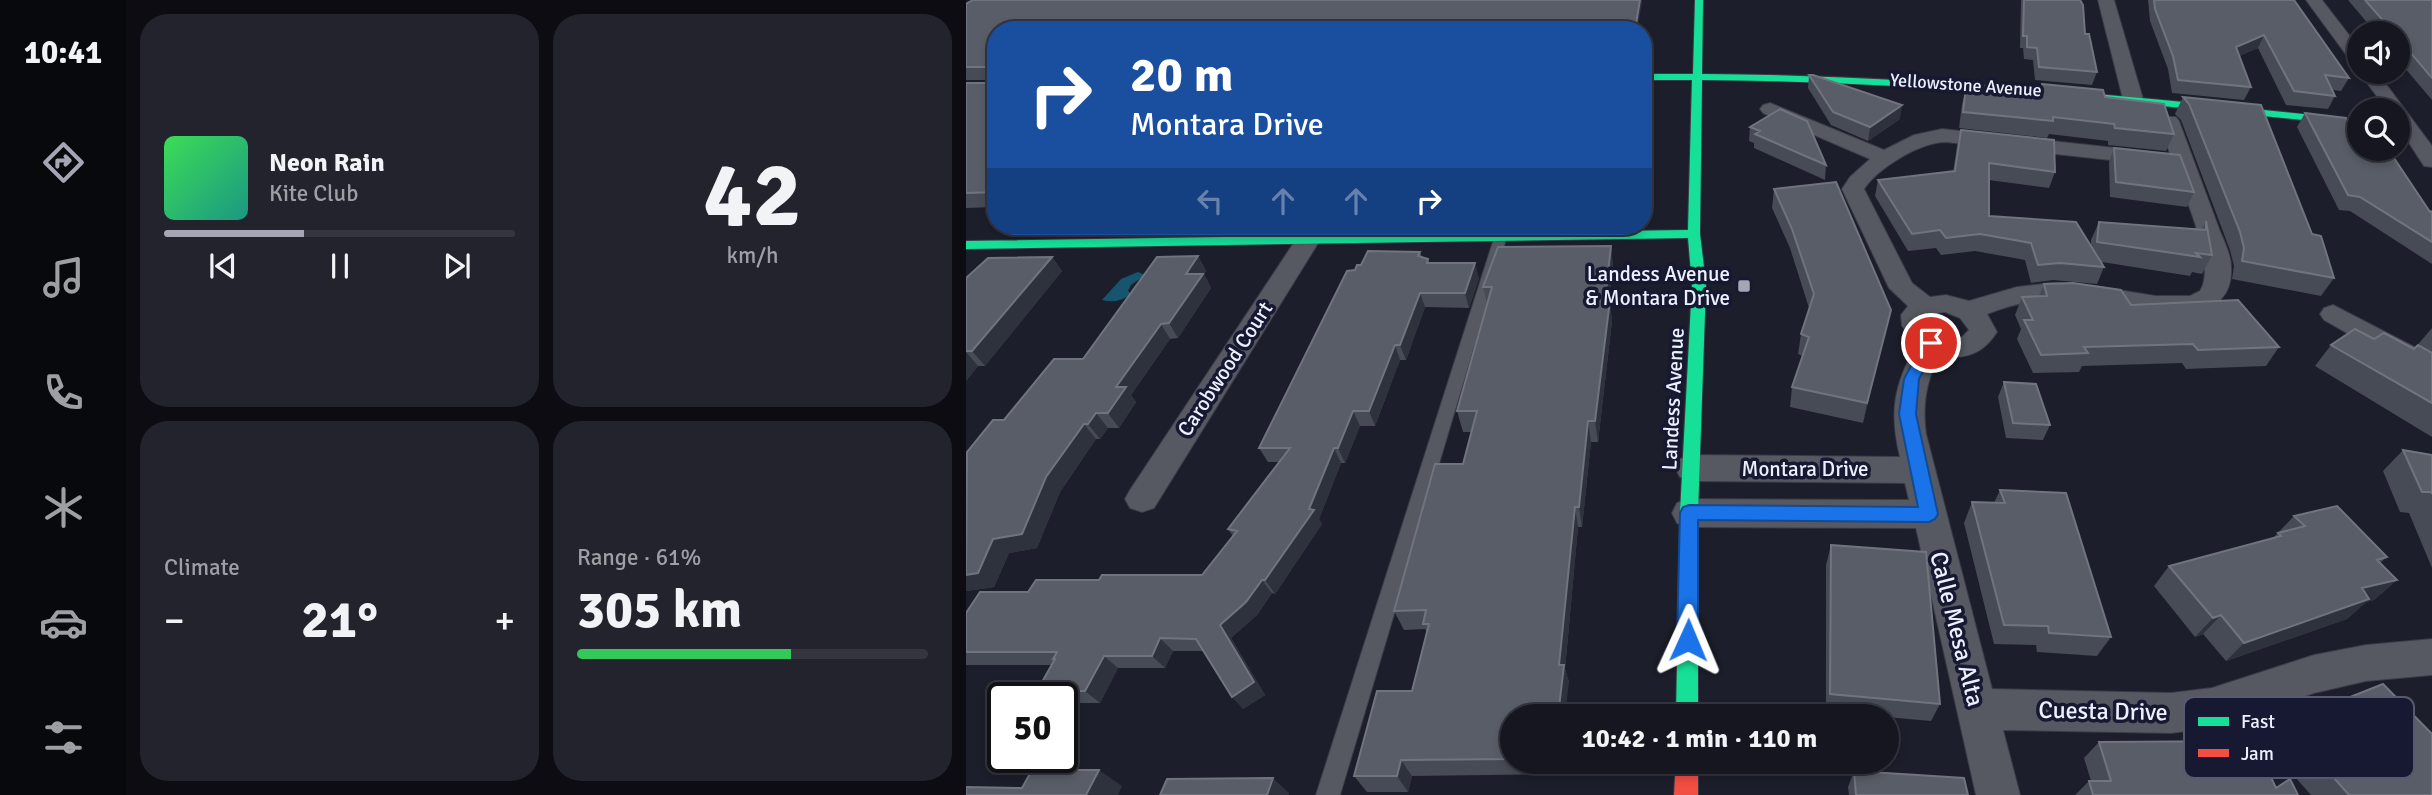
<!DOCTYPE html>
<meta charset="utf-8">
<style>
:root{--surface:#151620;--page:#22232d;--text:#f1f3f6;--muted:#9d9fa5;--line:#34353e;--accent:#a4a6b4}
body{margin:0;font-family:Signika,sans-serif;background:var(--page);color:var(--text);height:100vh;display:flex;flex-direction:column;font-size:26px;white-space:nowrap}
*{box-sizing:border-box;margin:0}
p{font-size:23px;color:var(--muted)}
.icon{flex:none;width:38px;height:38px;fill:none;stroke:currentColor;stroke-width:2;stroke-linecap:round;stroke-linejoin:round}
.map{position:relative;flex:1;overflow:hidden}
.panel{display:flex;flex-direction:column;gap:14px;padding:14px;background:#0c0c12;width:840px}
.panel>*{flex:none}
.guide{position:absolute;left:21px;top:21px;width:665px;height:214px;border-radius:28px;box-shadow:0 4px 10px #0003,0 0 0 2px var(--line);background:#1a4fa0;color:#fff;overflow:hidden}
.controls{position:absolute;left:1381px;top:21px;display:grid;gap:14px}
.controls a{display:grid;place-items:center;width:63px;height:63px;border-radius:50%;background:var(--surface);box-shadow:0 4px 10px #0003,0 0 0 2px var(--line);font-size:35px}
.speed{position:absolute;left:21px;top:682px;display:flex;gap:14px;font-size:35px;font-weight:700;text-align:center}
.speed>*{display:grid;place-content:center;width:91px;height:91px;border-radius:50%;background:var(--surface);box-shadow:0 4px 10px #0003,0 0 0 2px var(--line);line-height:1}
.speed .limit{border:4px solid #111;border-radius:10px;background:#fff;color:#111}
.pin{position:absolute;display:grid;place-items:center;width:60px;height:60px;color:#fff;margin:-30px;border:4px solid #fff;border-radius:50%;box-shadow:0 2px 7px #0007}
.me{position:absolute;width:77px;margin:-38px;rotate:1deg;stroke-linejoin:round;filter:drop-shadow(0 0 5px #0008)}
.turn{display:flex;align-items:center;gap:24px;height:147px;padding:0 28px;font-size:32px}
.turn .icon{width:91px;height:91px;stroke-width:2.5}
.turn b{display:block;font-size:49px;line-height:60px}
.lanes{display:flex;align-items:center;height:66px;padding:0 28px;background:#0003;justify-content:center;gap:35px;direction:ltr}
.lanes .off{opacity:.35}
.big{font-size:52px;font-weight:800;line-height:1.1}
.panel .card{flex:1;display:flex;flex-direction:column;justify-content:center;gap:10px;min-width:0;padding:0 24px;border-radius:28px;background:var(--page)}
.panel .dial{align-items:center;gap:0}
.dial b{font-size:91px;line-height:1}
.song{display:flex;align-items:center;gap:21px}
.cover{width:84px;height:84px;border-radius:10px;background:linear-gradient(135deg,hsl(130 70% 55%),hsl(170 70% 35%))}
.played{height:7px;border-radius:4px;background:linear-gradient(90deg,var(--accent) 40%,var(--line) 40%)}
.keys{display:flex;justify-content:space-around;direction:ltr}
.heat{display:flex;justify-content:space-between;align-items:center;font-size:38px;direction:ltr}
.charge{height:10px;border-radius:5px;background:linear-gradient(90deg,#34c759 61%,var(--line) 0)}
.panel .tiles{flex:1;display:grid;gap:14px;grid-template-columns:repeat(2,1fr)}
.trip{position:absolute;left:534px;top:704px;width:399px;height:70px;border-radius:35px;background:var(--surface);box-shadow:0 4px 10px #0003,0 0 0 2px var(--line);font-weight:800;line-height:70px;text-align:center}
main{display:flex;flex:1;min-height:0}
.dock{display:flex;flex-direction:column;width:126px;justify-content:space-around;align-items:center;background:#08090d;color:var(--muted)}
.dock .icon{width:49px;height:49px}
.dock .active{color:var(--accent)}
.dock b{font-size:32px;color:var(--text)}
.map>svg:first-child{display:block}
.water{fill:#17546d}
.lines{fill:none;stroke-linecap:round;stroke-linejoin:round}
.lane-casing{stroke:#393b46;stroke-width:2}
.street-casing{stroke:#393b46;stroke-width:2}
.fast-casing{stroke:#393b46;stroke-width:2}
.jam-casing{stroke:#393b46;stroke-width:2}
.lane{fill:#565862;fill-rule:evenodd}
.street{fill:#565862;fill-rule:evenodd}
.fast{fill:#16e098;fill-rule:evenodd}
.jam{fill:#f24e42;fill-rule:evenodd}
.wall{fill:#474b55}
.shaded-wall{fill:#2e323c}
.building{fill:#585d67;stroke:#70747f;stroke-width:2}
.route{fill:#1a73e8;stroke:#114b97;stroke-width:2}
.poi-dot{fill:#a4a6b4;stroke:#161931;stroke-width:2.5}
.labels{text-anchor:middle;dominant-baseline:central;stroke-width:7;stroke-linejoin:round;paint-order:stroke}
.far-street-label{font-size:18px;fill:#edf0fe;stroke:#161931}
.poi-label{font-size:21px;fill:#edf0fe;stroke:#161931;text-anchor:end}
.street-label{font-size:21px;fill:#edf0fe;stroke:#161931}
.near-street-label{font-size:24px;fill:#edf0fe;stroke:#161931}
.key{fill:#161931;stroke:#565a6e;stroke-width:2}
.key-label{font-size:19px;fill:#edf0fe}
</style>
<main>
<nav class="dock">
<b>10:41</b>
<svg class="icon active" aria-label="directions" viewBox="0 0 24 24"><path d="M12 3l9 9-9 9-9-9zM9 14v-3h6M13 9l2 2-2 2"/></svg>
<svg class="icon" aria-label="music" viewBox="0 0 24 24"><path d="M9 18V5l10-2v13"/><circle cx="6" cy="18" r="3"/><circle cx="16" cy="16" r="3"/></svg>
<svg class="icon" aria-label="phone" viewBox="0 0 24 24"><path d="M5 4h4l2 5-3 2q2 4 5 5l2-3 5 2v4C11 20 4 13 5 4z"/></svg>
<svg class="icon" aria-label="climate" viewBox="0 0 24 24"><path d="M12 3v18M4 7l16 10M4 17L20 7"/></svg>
<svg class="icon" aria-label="car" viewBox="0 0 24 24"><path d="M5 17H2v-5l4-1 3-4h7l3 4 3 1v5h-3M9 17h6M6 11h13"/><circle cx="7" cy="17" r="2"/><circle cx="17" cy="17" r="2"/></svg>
<svg class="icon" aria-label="filters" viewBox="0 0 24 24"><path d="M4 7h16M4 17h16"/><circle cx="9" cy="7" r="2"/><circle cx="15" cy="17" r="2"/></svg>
</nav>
<section class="panel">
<div class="tiles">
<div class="card">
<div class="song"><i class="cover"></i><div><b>Neon Rain</b><p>Kite Club</p></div></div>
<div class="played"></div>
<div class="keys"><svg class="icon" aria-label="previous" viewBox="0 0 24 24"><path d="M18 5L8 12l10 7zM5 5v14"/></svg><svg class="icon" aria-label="pause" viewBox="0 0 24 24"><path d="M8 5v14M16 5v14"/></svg><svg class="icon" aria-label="next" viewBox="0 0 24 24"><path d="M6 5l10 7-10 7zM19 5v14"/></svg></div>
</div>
<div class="card dial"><b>42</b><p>km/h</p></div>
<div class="card"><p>Climate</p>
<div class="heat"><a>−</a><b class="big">21°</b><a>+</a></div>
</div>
<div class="card"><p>Range · 61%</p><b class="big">305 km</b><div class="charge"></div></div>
</div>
</section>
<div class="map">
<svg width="1466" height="795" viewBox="0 0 1466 795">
<rect width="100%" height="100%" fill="#1c1e2b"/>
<path class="water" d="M172 272 179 275 165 285 162 291 165 294C156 301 146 303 136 300L155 279Z"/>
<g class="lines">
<g class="lane-casing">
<path id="lane" d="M532 226H544L374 795H350Z"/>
</g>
<g class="street-casing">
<path id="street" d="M1132 0H1148L1177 99 1174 103 1167 105 1157 99Z
M1340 0H1356L1393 48V65L1387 64Z
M1393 72H1411L1466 146V167L1458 166 1432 126V110H1421Z
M804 103 918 150 948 135 976 129 1204 154 1193 121 1196 117H1210L1213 121C1226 156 1239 191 1252 226 1256 238 1265 253 1265 266 1270 346 1142 301 1099 299 1071 298 1047 304 1021 314L1031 332C1017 354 998 361 973 355 960 382 956 405 960 434L1026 689 1205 693 1246 688 1348 655 1400 645 1466 639V675L1400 681 1348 693 1246 728 1205 733 1037 730 1054 795H1010L950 528 723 527 711 523 706 513 711 503 723 499 943 500 939 483 725 481 714 477 709 468 714 459 725 455 934 457C923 411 928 386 950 345L936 326 935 315 942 306 923 288 876 189 884 177 904 159 797 113 794 109 797 105ZM980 142 1209 167C1218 196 1251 266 1234 291L1224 296H1190L1121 285 1087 283 1051 287 1003 301 980 295 964 297 946 283 898 189C912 168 954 142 980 142ZM979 312 994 318 1003 330 995 338H980L963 324 962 317 966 314Z
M342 233 351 235 354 240 188 508 176 512 164 508 159 499 164 490 333 235Z
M1367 305 1466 356V379L1456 376 1358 320 1354 314 1358 308Z"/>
</g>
<g class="fast-casing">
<path id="fast" d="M729 0H737L736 74C956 75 1175 97 1393 120V126C1175 103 956 81 736 80L734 234 740 284 732 513V716H710L714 513 726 284 722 238 0 249V241L722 230 726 80H677V74H727Z"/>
</g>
<g class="jam-casing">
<path id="jam" d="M710 761H732V795H708Z"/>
</g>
<use href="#lane" class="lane"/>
<use href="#street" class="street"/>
<use href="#fast" class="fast"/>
<use href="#jam" class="jam"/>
</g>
<path class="wall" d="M7 0H676V3L30 30V207L0 208V83H23V80H0V4Z
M1055 0H1114L1119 34 1131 72 1126 85 1069 80 1067 60 1058 59 1057 48H1054Z
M1182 0H1328L1383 78 1375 91 1367 90 1369 96 1362 109 1320 105 1292 48 1273 56 1285 87 1278 100 1206 93 1202 69 1184 21Z
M1382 0H1466V100L1432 60V33H1410Z
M843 75 934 119 902 141 865 125 842 88Z
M1076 84 1139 97 1208 134 1200 151 1142 145V141L1083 134 1081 138 993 128 996 104 1000 88 1073 95Z
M1217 97 1346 234 1368 278 1355 296 1266 279 1268 266 1264 250 1215 120 1209 114Z
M814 109 860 165 859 180 788 148V143L783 141 784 127Z
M1339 113 1391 138 1464 212 1466 211V264L1384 211 1373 210 1331 127Z
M995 130 1089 172 1083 188 1023 180V216L1125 245V240L1133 222 1236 229 1240 221 1246 255 1236 274 1226 272 1224 276 1136 262 1138 267 1131 284 1087 280 1065 283 1059 260 1009 251 975 255 970 248 942 251 909 196 912 180 987 172 991 146Z
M1148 148 1228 192 1221 207 1144 197 1143 162Z
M808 189 920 330 897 423 824 407 826 387 837 356 832 354 835 334 843 308 824 248 806 208Z
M645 246 647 267 643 300 646 321 632 442H625L616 527H612L599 669 603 682 546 716V761H594L593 774 446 776 442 792H401L388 776 446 691 461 632 459 629 438 630 428 611 497 464 505 432H497L491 411 521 304 517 287Z
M454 252 456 257 462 259 463 263 513 278 503 308 459 307 440 360H434L409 426H394L379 463H375L353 519 356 524 309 594 306 593 291 615 265 638 299 695 277 709 238 651H207L199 668H152L134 703H96V698H80L71 691 86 665H0V613L62 592 133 580 236 575 267 536 262 529 313 462H302L293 448 389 270 395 265Z
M232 256 240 271 238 274 245 288 212 338 204 339 165 395 170 402 153 428H142L134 439H130L94 492 71 548 43 553 28 587 0 591V475L38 420 117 359Z
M86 257 96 271 19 366H12L0 381V278Z
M1078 284 1165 305 1313 347 1300 366 1220 369 1216 363 1116 366 1113 372 1067 373 1051 339 1055 329 1049 315 1056 297 1073 296Z
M1466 328V437L1349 366 1365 345 1448 349Z
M1038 382 1084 425 1077 440 1040 438 1032 397Z
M1437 450 1466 455V568L1443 513 1434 512 1417 471Z
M1034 490 1145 637 1131 656 1071 652 1070 645 1028 644 998 523 1006 502 1028 503Z
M1328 516 1421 557 1414 563 1431 580 1408 600 1400 602 1381 619 1260 661 1237 634 1229 637 1188 586 1203 566 1307 538Z
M865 545 974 704 965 721 920 717V716H904L860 712V565Z
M1334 717 1466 795H1345L1329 777 1341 769 1312 735Z
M1133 742 1310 788 1332 795H1109L1123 781H1125L1118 758Z
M888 771 1002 795H883L882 787Z"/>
<path class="shaded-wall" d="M674 0H676V3L671 30H669Z
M1298 35 1292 48 1264 60 1270 47Z
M936 105 934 119 902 141 904 127Z
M645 246 647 267 641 321 639 300Z
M232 256 240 271 238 274 245 288 212 338 203 323 220 274Z
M86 257 96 271 19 366 6 351Z
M509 263 513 278 503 308 499 293Z
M454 293 459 307 440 360 434 345Z
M644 300 646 321 632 442 629 421Z
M925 310 920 330 897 423 901 403Z
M195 324 204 339 165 395 170 402 153 428 142 413 150 387Z
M429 345 434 360 409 426 403 411Z
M0 352 12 366 0 381Z
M387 411 394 426 379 463 372 448Z
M130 413 142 428 134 439 122 424Z
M622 421 625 442 616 527 613 507Z
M118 424 130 439 94 492 71 548 43 553 28 587 0 591V575L27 539 80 477Z
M368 448 375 463 353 519 356 524 309 594 299 580 343 509Z
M609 507 612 527 599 669 603 682 599 716H592L593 665Z
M296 580 306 593 291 615 265 638 299 695 277 709 266 697 254 625Z
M1431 580 1408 600 1400 602 1381 619 1260 661 1278 643 1396 588Z
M1255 615 1237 634 1229 637 1247 618Z
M194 638 207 651 199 668 186 656Z
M138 656 152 668 134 703 119 691Z
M435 760 446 776 442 792 431 776Z
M589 761H594L593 774Z
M133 770 156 786 152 795H120Z
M307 778 323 793V795H301Z"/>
<path class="building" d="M7 0H674L669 30H30V192L0 193V83H23L24 67H0V4Z
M1058 0H1114L1117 5 1119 34H1123L1131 72 1073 67 1071 48 1061 47V36H1057Z
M1188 0H1328L1383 78 1359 75 1369 96 1328 91 1298 35 1270 47 1285 87 1212 80 1207 56 1189 9Z
M1399 0H1466V78L1432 38V33H1428Z
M843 75H847L936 105 904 127 867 112Z
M1076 84 1137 90 1139 97 1198 104 1208 134 1149 128 1148 124 1087 117V121L997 112 1000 88 1077 96Z
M1217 97 1295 105 1346 234 1355 236 1368 278 1276 261 1278 248 1274 232 1223 104Z
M814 109 841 121 860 165 789 134 794 131 784 127Z
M1339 113 1380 118 1391 138H1393V149H1422L1464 212 1466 211V242L1394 197 1382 195Z
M995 130 1088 140 1089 172 1023 163V216L1110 222 1138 267 1094 263 1072 265 1065 243 1014 234 980 238 974 230 946 234 912 180 989 171Z
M1148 148 1214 155 1228 192 1150 182Z
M870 182 925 310 901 403 826 387 843 337 835 334 848 294 826 229 808 189Z
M1240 221 1246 255 1230 253 1234 257 1131 242 1133 222 1240 230Z
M645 246 639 300H644L629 421H622L613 507H609L593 665H598L592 716H546V759L435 760 431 776H388L411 691H446L463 624H457L460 610 428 611 469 464H497L511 411H491L526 287H517L532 247Z
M402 251 454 252 452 256 462 259 461 263H509L499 293H454L434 345H429L403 411H387L372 448H368L343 509 348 510 299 580H296L280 602 254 625 288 682 266 697 230 639 194 638 186 656H138L119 691H71L89 659H87L91 652H0V613L14 592H62L70 580H133L136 575H236L271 531 262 529 324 448H293L381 271 389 270 391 265H395Z
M232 256 220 274H237L203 323 195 324 150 387H160L142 413H130L122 424H118L80 477 56 534 27 539 12 573 0 575 1 452 27 420H38L88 359H117L191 257Z
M86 257 6 351H0V278L22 258Z
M1107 283 1155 290 1165 305 1272 300 1313 347 1232 350 1227 344 1118 347 1122 353 1075 355 1058 320H1067L1056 297 1081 296 1078 284Z
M1389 329 1408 339 1418 333 1448 349 1452 345 1466 353V403L1365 345Z
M1038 382 1070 384 1084 425 1047 423Z
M1437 450 1466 455V494L1465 492H1456Z
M1034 490 1100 493 1145 637 1083 633 1082 626 1038 625 1006 502 1039 503Z
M1371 506 1421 557 1411 560 1431 580 1396 588 1403 599 1278 643 1255 615 1247 618 1203 566 1315 536 1312 533 1339 526 1328 516Z
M865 545 960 552 974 704 864 694Z
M1417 684 1466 734V795H1383L1353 761 1366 753 1334 717Z
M1288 741 1310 788 1324 779 1332 795H1127L1123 781H1145L1133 742Z
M66 770H133L120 795H0V787L56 788Z
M888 771 998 778 1002 795H890Z
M307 778 301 795H194L201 779Z"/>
<path class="route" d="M965 338 972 343 953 379 950 414 972 514 969 519 963 522 732 520V640L729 646 722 649 714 646 711 640 714 513 717 507 723 505 952 507 933 414 938 379 959 339Z"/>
<rect class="poi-dot" x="771" y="279" width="14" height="14" rx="3.5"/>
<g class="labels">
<g class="far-street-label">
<text transform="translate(1000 85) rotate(4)">Yellowstone Avenue</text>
</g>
<g class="poi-label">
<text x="764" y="274">Landess Avenue<tspan x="764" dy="24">&amp; Montara Drive</tspan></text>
</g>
<g class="street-label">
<text transform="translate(259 369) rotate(-57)">Carobwood Court</text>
<text transform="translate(707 399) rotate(-87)">Landess Avenue</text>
<text x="839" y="469">Montara Drive</text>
</g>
<g class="near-street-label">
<text transform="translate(991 629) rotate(76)">Calle Mesa Alta</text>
<text transform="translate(1137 711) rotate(1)">Cuesta Drive</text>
</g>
</g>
<rect x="1218" y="697" width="230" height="81" rx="10" class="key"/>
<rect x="1232" y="717" width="31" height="9" fill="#16e098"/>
<rect x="1232" y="749" width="31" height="8" fill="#f24e42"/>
<g class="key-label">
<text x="1275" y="728">Fast</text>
<text x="1275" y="760">Jam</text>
</g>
</svg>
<div class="controls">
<a><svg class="icon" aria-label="sound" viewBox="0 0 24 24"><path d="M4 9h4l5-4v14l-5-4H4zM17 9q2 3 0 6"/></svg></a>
<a><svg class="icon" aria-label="search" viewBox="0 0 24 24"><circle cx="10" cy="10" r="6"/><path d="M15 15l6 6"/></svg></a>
</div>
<div class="speed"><div class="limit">50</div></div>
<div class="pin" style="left:965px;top:343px;background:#d93025"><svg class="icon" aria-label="arrive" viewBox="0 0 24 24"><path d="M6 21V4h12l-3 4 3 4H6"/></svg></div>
<svg class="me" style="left:722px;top:640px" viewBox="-20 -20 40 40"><path d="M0-17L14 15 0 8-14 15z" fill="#1a73e8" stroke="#fff" stroke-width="4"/></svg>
<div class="trip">10:42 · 1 min · 110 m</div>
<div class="guide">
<div class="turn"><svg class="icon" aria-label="right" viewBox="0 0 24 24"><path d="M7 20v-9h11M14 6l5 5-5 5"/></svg><div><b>20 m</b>Montara Drive</div></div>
<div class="lanes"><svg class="icon off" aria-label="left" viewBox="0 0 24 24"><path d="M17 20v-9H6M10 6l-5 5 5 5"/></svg><svg class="icon off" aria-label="ahead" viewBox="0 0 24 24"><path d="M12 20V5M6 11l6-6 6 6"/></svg><svg class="icon off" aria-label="ahead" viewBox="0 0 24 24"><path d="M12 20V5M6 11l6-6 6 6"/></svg><svg class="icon" aria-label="right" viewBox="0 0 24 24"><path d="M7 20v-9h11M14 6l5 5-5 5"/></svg></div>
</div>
</div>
</main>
